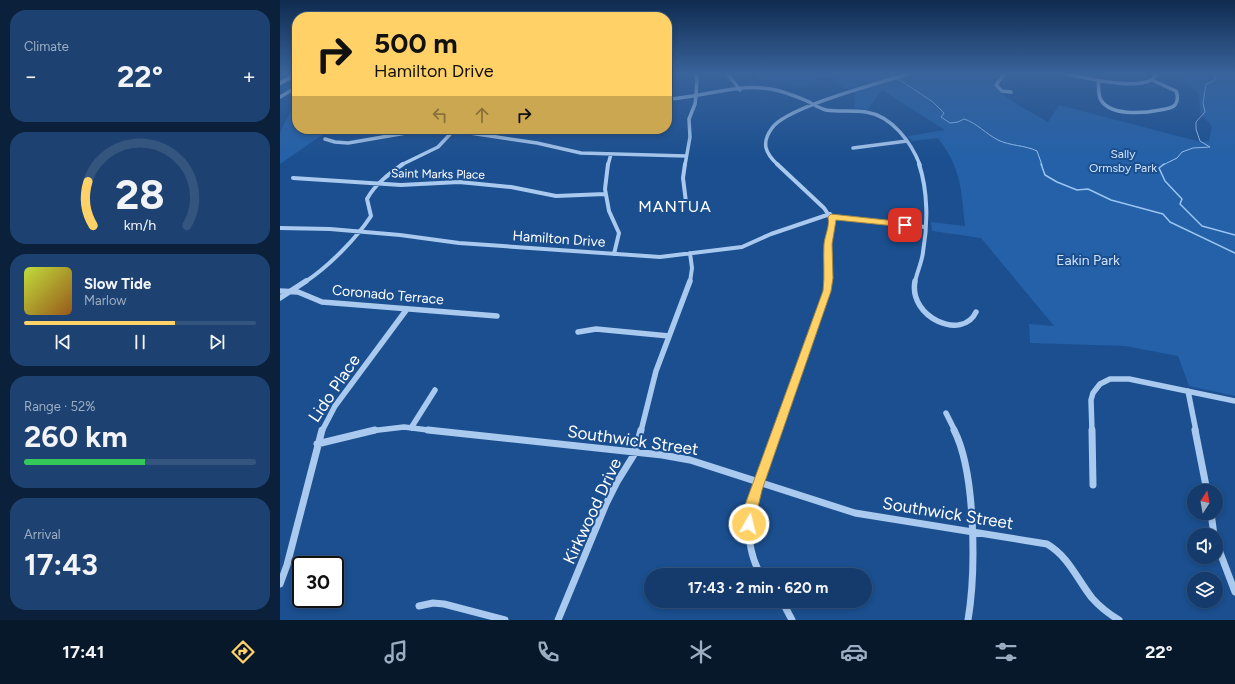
<!DOCTYPE html>
<meta charset="utf-8">
<style>
:root{--surface:#143b6b;--page:#1d4271;--text:#f1f3f6;--muted:#9dadc1;--line:#33557e;--accent:#ffd166}
body{margin:0;font-family:Figtree,sans-serif;background:var(--page);color:var(--text);height:100vh;display:flex;flex-direction:column;font-size:15px;white-space:nowrap}
*{box-sizing:border-box;margin:0}
p{font-size:13px;color:var(--muted)}
.icon{flex:none;width:22px;height:22px;fill:none;stroke:currentColor;stroke-width:2;stroke-linecap:round;stroke-linejoin:round}
.map{position:relative;flex:1;overflow:hidden}
.panel{display:flex;flex-direction:column;gap:10px;padding:10px;background:#0b203b;width:280px}
.panel>*{flex:none}
.guide{position:absolute;left:12px;top:12px;width:380px;height:122px;border-radius:16px;box-shadow:0 2px 6px #0003,0 0 0 1px var(--line);background:#ffd166;color:#111;overflow:hidden}
.needle{width:26px;rotate:11deg}
.buttons{position:absolute;left:907px;top:484px;display:grid;gap:8px}
.buttons a{display:grid;place-items:center;width:36px;height:36px;border-radius:50%;background:var(--surface);box-shadow:0 2px 6px #0003,0 0 0 1px var(--line);font-size:20px}
.speed{position:absolute;left:12px;top:556px;display:flex;gap:8px;font-size:20px;font-weight:700;text-align:center}
.speed>*{display:grid;place-content:center;width:52px;height:52px;border-radius:50%;background:var(--surface);box-shadow:0 2px 6px #0003,0 0 0 1px var(--line);line-height:1}
.speed .limit{border:2px solid #111;border-radius:6px;background:#fff;color:#111}
.pin{position:absolute;display:grid;place-items:center;width:34px;height:34px;color:#fff;margin:-17px;border-radius:8px;box-shadow:0 2px 6px #0006}
.me{position:absolute;width:44px;margin:-22px;rotate:8deg;stroke-linejoin:round;filter:drop-shadow(0 0 3px #0008)}
.turn{display:flex;align-items:center;gap:14px;height:84px;padding:0 16px;font-size:18px}
.turn .icon{width:52px;height:52px;stroke-width:2.5}
.turn b{display:block;font-size:28px;line-height:34px}
.lanes{display:flex;align-items:center;height:38px;padding:0 16px;background:#0003;justify-content:center;gap:20px;direction:ltr}
.lanes .off{opacity:.35}
.big{font-size:30px;font-weight:700;line-height:1.1}
.panel .tile{flex:1;display:flex;flex-direction:column;justify-content:center;gap:6px;min-width:0;padding:0 14px;border-radius:16px;background:var(--page)}
.panel .dial{align-items:center;gap:0}
.dial svg{height:104px;overflow:visible;fill:none;stroke:var(--line);stroke-width:7;stroke-linecap:round;text-anchor:middle}
.dial text{fill:var(--text);stroke:none}
.song{display:flex;align-items:center;gap:12px}
.cover{width:48px;height:48px;border-radius:6px;background:linear-gradient(135deg,hsl(70 70% 55%),hsl(30 70% 35%))}
.played{height:4px;border-radius:2px;background:linear-gradient(90deg,var(--accent) 65%,var(--line) 65%)}
.keys{display:flex;justify-content:space-around;direction:ltr}
.heat{display:flex;justify-content:space-between;align-items:center;font-size:22px;direction:ltr}
.charge{height:6px;border-radius:3px;background:linear-gradient(90deg,#34c759 52%,var(--line) 0)}
.trip{position:absolute;left:364px;top:568px;width:228px;height:40px;border-radius:20px;background:var(--surface);box-shadow:0 2px 6px #0003,0 0 0 1px var(--line);font-weight:700;line-height:40px;text-align:center}
.dock{display:flex;height:64px;justify-content:space-around;align-items:center;background:#08182b;color:var(--muted)}
.dock .icon{width:28px;height:28px}
.dock .selected{color:var(--accent)}
.dock b{font-size:18px;color:var(--text)}
main{display:flex;flex:1;min-height:0}
.map>svg:first-child{display:block}
.green{fill:#2461a8}
.lines{fill:none;stroke-linecap:round;stroke-linejoin:round}
.stream-far1{stroke:#9cc4f0;stroke-width:1}
.stream{stroke:#9cc4f0;stroke-width:1.5}
.minor-far3{stroke:#a9c9ee;stroke-width:3.5}
.minor-far2{stroke:#a9c9ee;stroke-width:4}
.minor-far1{stroke:#a9c9ee;stroke-width:5.5}
.minor{stroke:#a9c9ee;stroke-width:7}
.major{stroke:#f0f6ff;stroke-width:4}
.route{fill:#ffd166;stroke:#a68842}
.labels{text-anchor:middle;dominant-baseline:central;stroke-width:4;stroke-linejoin:round;paint-order:stroke}
.far-park-label{font-size:12px;fill:#cfe3fa;stroke:#1b4f8f}
.far-street-label{font-size:12px;fill:#fff;stroke:#1b4f8f}
.street-label{font-size:14px;fill:#fff;stroke:#1b4f8f}
.park-label{font-size:14px;fill:#cfe3fa;stroke:#1b4f8f}
.quarter-label{font-size:16px;letter-spacing:1px;fill:#fff;stroke:#1b4f8f}
.near-street-label{font-size:17px;fill:#fff;stroke:#1b4f8f}
</style>
<main>
<section class="panel">
<div class="tile"><p>Climate</p>
<div class="heat"><a>−</a><b class="big">22°</b><a>+</a></div>
</div>
<div class="tile dial"><svg viewBox="0 0 100 80">
<path d="M14 69A42 42 0 1 1 86 69"/>
<path d="M14 69A42 42 0 0 1 10 35" stroke="#ffd166"/>
<text x="50" y="56" font-size="32" font-weight="700">28</text>
<text x="50" y="72" font-size="11">km/h</text>
</svg></div>
<div class="tile">
<div class="song"><i class="cover"></i><div><b>Slow Tide</b><p>Marlow</p></div></div>
<div class="played"></div>
<div class="keys"><svg class="icon" aria-label="previous" viewBox="0 0 24 24"><path d="M18 5L8 12l10 7zM5 5v14"/></svg><svg class="icon" aria-label="pause" viewBox="0 0 24 24"><path d="M8 5v14M16 5v14"/></svg><svg class="icon" aria-label="next" viewBox="0 0 24 24"><path d="M6 5l10 7-10 7zM19 5v14"/></svg></div>
</div>
<div class="tile"><p>Range · 52%</p><b class="big">260 km</b><div class="charge"></div></div>
<div class="tile"><p>Arrival</p><b class="big">17:43</b></div>
</section>
<div class="map">
<svg width="955" height="620" viewBox="0 0 955 620">
<rect width="100%" height="100%" fill="#1b4f8f"/>
<path class="green" d="M479 73H627L564 89 554 77 546 76 524 87 476 78Z
M637 73H702L715 76 712 80C713 93 756 115 768 122L779 105 921 142 929 141 932 126 920 113 919 93 901 80 905 73H955V396L909 386 898 356 845 346 750 343 749 324 774 326 701 238 652 231 651 222 685 226C681 189 682 170 658 138L632 141 628 136 665 130 602 90 588 109 575 108 574 91 624 78Z
M17 97V129H51L0 164V133Z"/>
<g class="lines">
<path class="stream-far1" d="M609 73 653 102 664 113 661 117 670 123 678 122 684 119C697 123 706 134 718 140 730 146 745 145 757 151L762 165
M883 165 897 158 902 152 913 148 930 147 920 141 916 129V122L925 112 923 103 926 84 934 81 936 77 934 73"/>
<path class="stream" d="M761 164 765 175 777 182 797 190 808 189 831 200 883 214 890 222 955 253
M884 164 879 168 885 181 902 199 900 204 922 226 955 235"/>
<path class="minor-far3" d="M447 73 460 90
M725 73 716 85 722 91 731 92
M781 73C803 77 852 90 871 80 874 78 876 75 878 73
M818 80C819 85 818 93 820 98 828 117 865 113 880 110 885 109 891 109 895 105 898 101 898 96 896 91L872 80
M0 97 17 87
M387 99C419 98 451 85 483 88 498 89 513 95 527 101 533 104 539 108 546 110 559 112 573 110 586 112 612 116 631 142 640 165
M45 139 55 142 68 143 126 133H190L257 143 301 153 406 156
M573 148 627 141
M121 165 158 147 175 129
M328 165 331 154
M405 165 410 137 409 119 415 104 416 96 417 78 415 73
M498 165C485 153 481 143 492 128 506 107 603 82 631 73"/>
<path class="minor-far2" d="M328 164 325 189 329 211 339 233 334 254
M405 164 403 178 406 202
M497 164 544 208 552 220 548 247V282
M13 178 121 185 179 182 231 187 276 196 325 194
M551 217 645 227
M0 228 50 229 120 235 179 243 380 257 462 247 491 234 550 214
M25 282C48 267 76 239 91 216L87 199C95 184 109 174 123 164
M410 282 412 268 410 253
M635 282C637 272 642 262 643 252 648 224 648 191 639 164"/>
<path class="minor-far1" d="M635 281C628 318 683 341 696 312
M0 291 18 292 42 302 217 316
M0 298 26 281
M298 332 316 329 389 336
M908 391 916 431
M666 413 675 431
M131 428 155 390
M42 431 55 406 127 309
M90 431 124 427 156 431
M361 431 376 371 410 281
M497 431 547 291 548 281
M812 431 811 400 813 393 820 384 830 379H849L955 401"/>
<path class="minor" d="M148 430 382 455 410 460 575 513 767 544C789 557 797 579 812 598 820 607 829 614 839 620
M674 430C696 473 696 572 688 620
M812 430 813 485
M915 430 927 491
M37 444 95 430
M931 513 934 535
M936 542 955 592
M481 575C468 553 467 530 471 505L498 430
M0 584 7 565 42 430
M502 601 512 620
M139 606 153 603 164 604 225 620
M278 620 326 504 337 482 355 453 361 430"/>
<path class="major" d="M0 83 17 74"/>
</g>
<linearGradient id="sky" x2="0" y2="1"><stop stop-color="#0f2b4f"/><stop offset="0.46" stop-color="#39639b"/><stop offset="1" stop-color="#39639b" stop-opacity="0"/></linearGradient>
<rect width="955" height="159" fill="url(#sky)"/>
<path class="route" d="M551 214 625 222 629 225 625 227 556 220 552 244 553 278 551 291 482 490 473 528 469 530 464 528 462 524 465 505 543 291C545 275 543 260 544 244 545 235 550 226 548 217Z"/>
<g class="labels">
<g class="far-park-label">
<text x="843" y="154">Sally<tspan x="843" dy="14">Ormsby Park</tspan></text>
</g>
<g class="far-street-label">
<text transform="translate(158 174) rotate(1)">Saint Marks Place</text>
</g>
<g class="street-label">
<text transform="translate(279 239) rotate(4)">Hamilton Drive</text>
<text transform="translate(108 295) rotate(5)">Coronado Terrace</text>
</g>
<g class="park-label">
<text x="808" y="260">Eakin Park</text>
</g>
<g class="quarter-label">
<text x="395" y="206">MANTUA</text>
</g>
<g class="near-street-label">
<text transform="translate(54 388) rotate(-56)">Lido Place</text>
<text transform="translate(353 440) rotate(8)">Southwick Street</text>
<text transform="translate(312 511) rotate(-65)">Kirkwood Drive</text>
<text transform="translate(668 513) rotate(9)">Southwick Street</text>
</g>
</g>
</svg>
<div class="buttons">
<a><svg class="needle" viewBox="-14 -14 28 28"><path d="M0-13l5 13h-10z" fill="#e53935"/><path d="M0 13l5-13h-10z" fill="#9dadc1"/></svg></a>
<a><svg class="icon" aria-label="sound" viewBox="0 0 24 24"><path d="M4 9h4l5-4v14l-5-4H4zM17 9q2 3 0 6"/></svg></a>
<a><svg class="icon" aria-label="layers" viewBox="0 0 24 24"><path d="M12 4l9 5-9 5-9-5zM3 14l9 5 9-5"/></svg></a>
</div>
<div class="speed"><div class="limit">30</div></div>
<div class="pin" style="left:625px;top:225px;background:#d93025"><svg class="icon" aria-label="arrive" viewBox="0 0 24 24"><path d="M6 21V4h12l-3 4 3 4H6"/></svg></div>
<svg class="me" style="left:469px;top:524px" viewBox="-20 -20 40 40"><circle r="17" fill="#ffd166" stroke="#fff" stroke-width="3"/><path d="M0-11L8 9 0 5-8 9z" fill="#fff"/></svg>
<div class="trip">17:43 · 2 min · 620 m</div>
<div class="guide">
<div class="turn"><svg class="icon" aria-label="right" viewBox="0 0 24 24"><path d="M7 20v-9h11M14 6l5 5-5 5"/></svg><div><b>500 m</b>Hamilton Drive</div></div>
<div class="lanes"><svg class="icon off" aria-label="left" viewBox="0 0 24 24"><path d="M17 20v-9H6M10 6l-5 5 5 5"/></svg><svg class="icon off" aria-label="ahead" viewBox="0 0 24 24"><path d="M12 20V5M6 11l6-6 6 6"/></svg><svg class="icon" aria-label="right" viewBox="0 0 24 24"><path d="M7 20v-9h11M14 6l5 5-5 5"/></svg></div>
</div>
</div>
</main>
<nav class="dock">
<b>17:41</b>
<svg class="icon selected" aria-label="directions" viewBox="0 0 24 24"><path d="M12 3l9 9-9 9-9-9zM9 14v-3h6M13 9l2 2-2 2"/></svg>
<svg class="icon" aria-label="music" viewBox="0 0 24 24"><path d="M9 18V5l10-2v13"/><circle cx="6" cy="18" r="3"/><circle cx="16" cy="16" r="3"/></svg>
<svg class="icon" aria-label="phone" viewBox="0 0 24 24"><path d="M5 4h4l2 5-3 2q2 4 5 5l2-3 5 2v4C11 20 4 13 5 4z"/></svg>
<svg class="icon" aria-label="climate" viewBox="0 0 24 24"><path d="M12 3v18M4 7l16 10M4 17L20 7"/></svg>
<svg class="icon" aria-label="car" viewBox="0 0 24 24"><path d="M5 17H2v-5l4-1 3-4h7l3 4 3 1v5h-3M9 17h6M6 11h13"/><circle cx="7" cy="17" r="2"/><circle cx="17" cy="17" r="2"/></svg>
<svg class="icon" aria-label="filters" viewBox="0 0 24 24"><path d="M4 7h16M4 17h16"/><circle cx="9" cy="7" r="2"/><circle cx="15" cy="17" r="2"/></svg>
<b>22°</b>
</nav>
